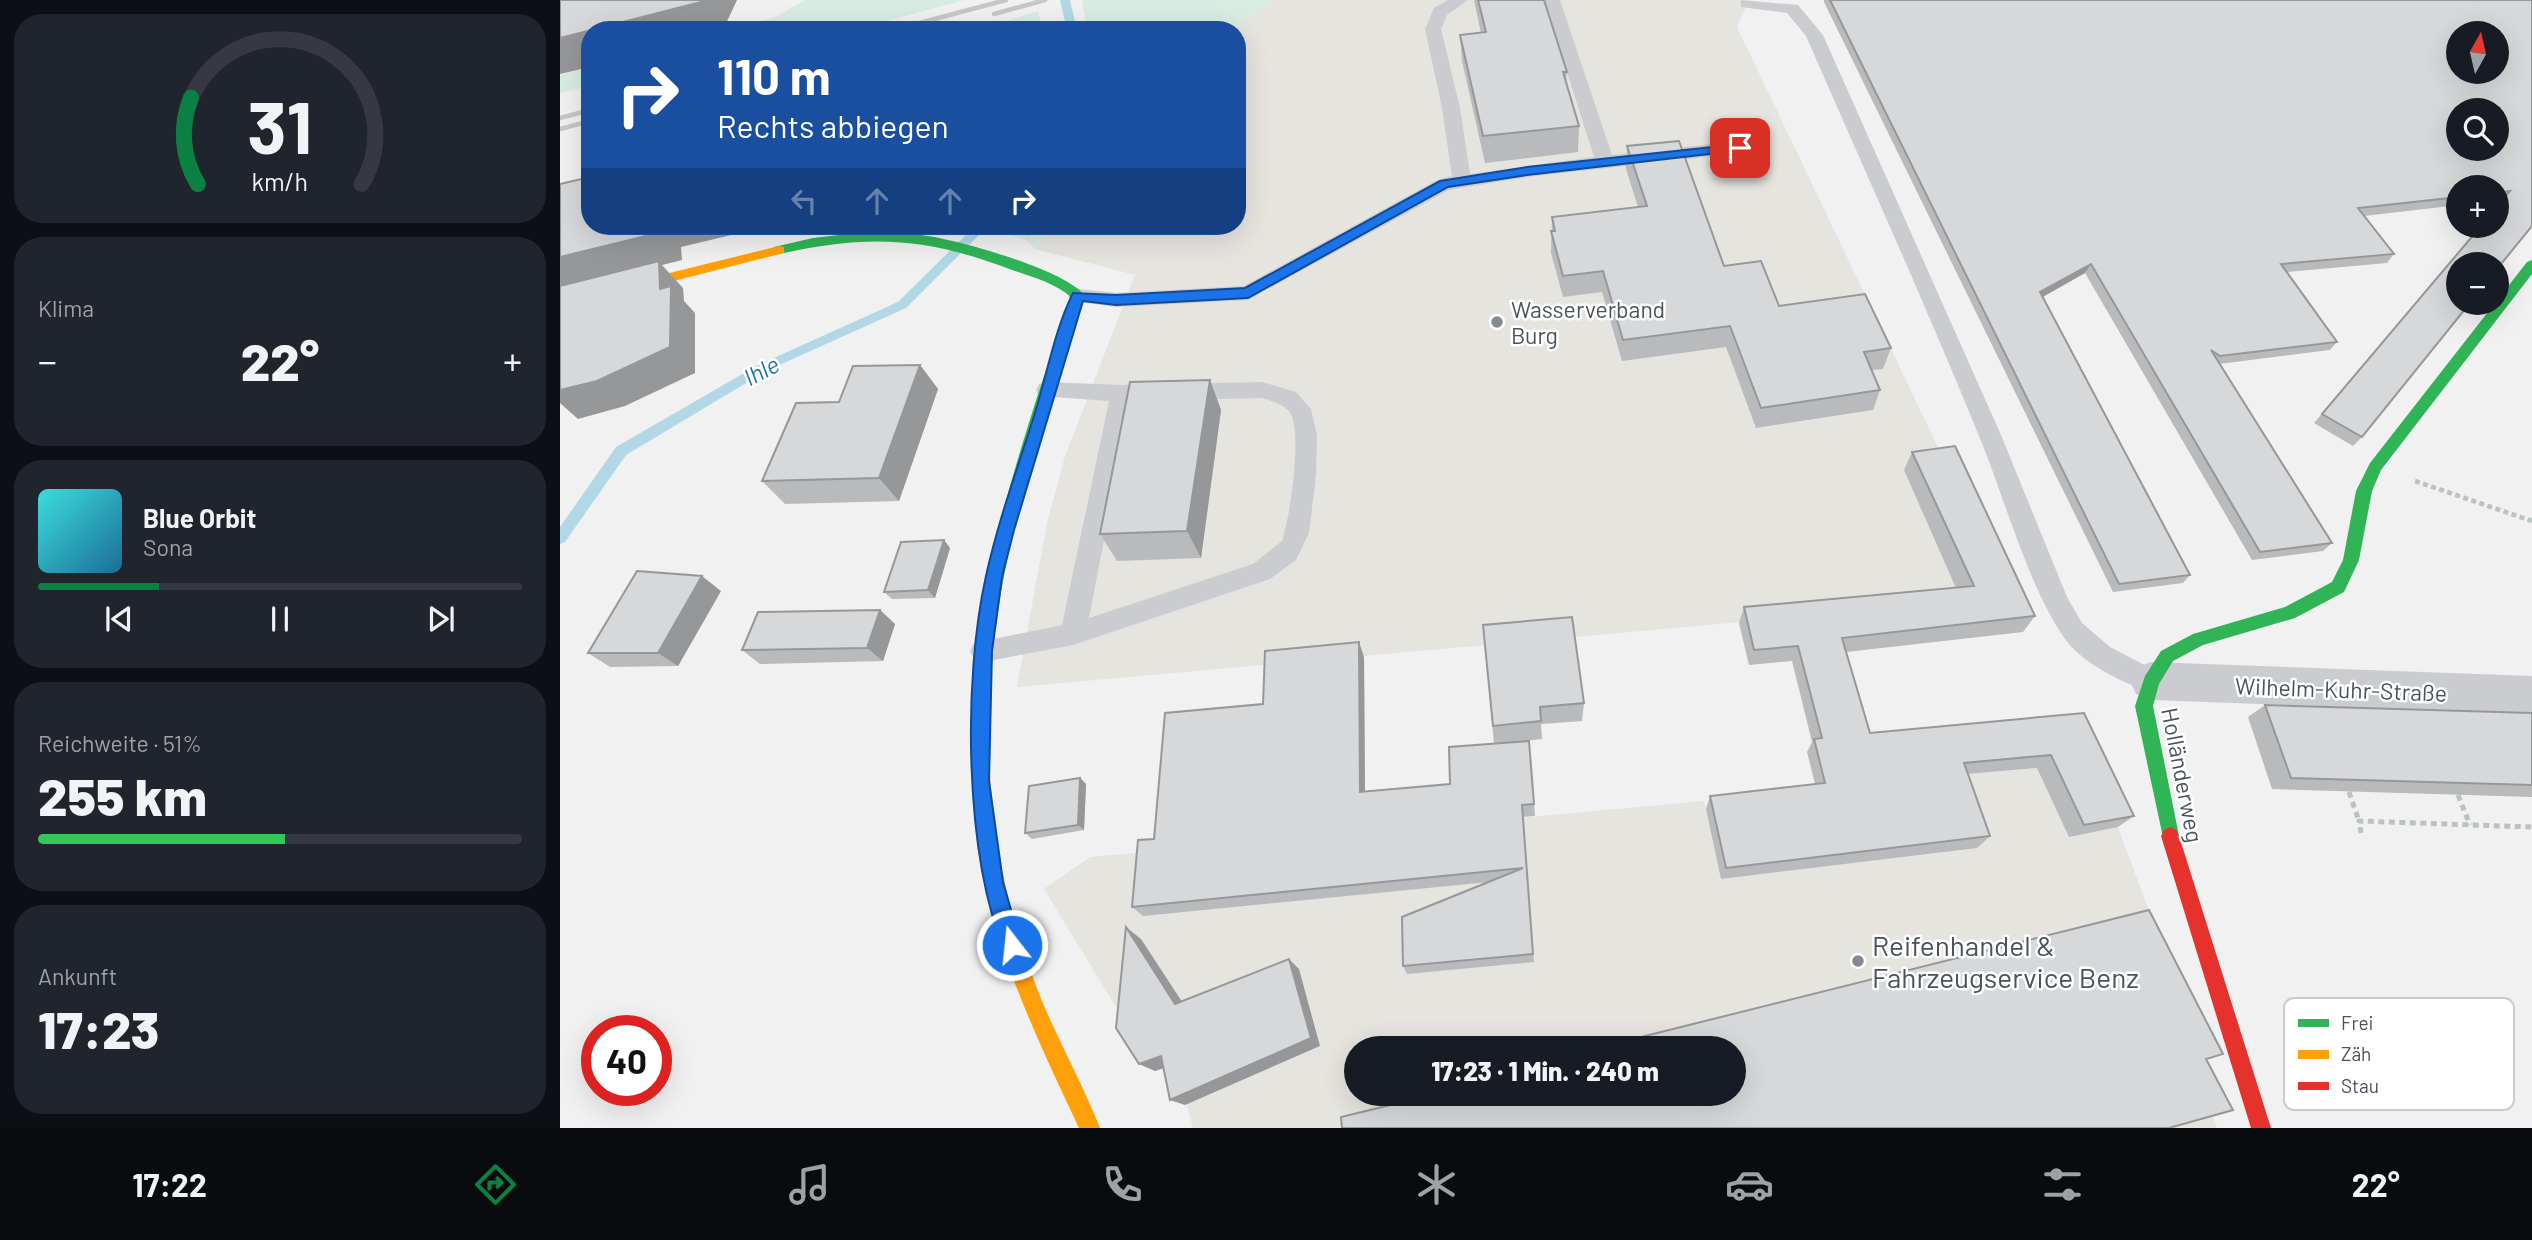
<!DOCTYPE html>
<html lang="de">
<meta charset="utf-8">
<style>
:root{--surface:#171b24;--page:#20242c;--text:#f1f3f6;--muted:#9ea1a6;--line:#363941;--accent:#0b8043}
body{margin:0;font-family:Barlow,sans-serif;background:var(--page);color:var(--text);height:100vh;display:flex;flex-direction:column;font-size:26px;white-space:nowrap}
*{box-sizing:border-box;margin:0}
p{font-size:23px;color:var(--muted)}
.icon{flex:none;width:38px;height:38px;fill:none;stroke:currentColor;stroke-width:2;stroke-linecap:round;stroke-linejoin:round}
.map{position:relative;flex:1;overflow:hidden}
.panel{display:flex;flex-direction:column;gap:14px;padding:14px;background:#0d0f14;width:560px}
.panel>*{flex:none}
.banner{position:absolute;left:21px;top:21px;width:665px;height:214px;border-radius:28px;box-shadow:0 7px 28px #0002;background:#1a4fa0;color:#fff;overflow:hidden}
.needle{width:46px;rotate:8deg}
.tools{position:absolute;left:1886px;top:21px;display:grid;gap:14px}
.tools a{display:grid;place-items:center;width:63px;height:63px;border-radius:50%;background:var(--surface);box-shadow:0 7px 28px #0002;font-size:35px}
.speed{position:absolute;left:21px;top:1015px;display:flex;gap:14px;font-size:35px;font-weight:700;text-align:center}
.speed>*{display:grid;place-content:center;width:91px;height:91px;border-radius:50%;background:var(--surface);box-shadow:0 7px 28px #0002;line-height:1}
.speed .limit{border:10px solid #d22;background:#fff;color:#111}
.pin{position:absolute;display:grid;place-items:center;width:60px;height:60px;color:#fff;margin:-30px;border-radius:14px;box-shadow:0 4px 10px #0006}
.me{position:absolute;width:77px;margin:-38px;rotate:344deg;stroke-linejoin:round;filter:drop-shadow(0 0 5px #0008)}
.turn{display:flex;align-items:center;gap:24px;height:147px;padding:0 21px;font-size:32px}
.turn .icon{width:91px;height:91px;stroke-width:2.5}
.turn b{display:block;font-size:49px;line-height:60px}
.lanes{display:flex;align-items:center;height:66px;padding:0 21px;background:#0003;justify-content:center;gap:35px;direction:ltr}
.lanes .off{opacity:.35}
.big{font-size:52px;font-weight:800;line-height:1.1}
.panel .widget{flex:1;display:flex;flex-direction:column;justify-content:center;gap:10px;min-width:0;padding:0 24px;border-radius:28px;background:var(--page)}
.panel .dial{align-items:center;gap:0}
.dial svg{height:182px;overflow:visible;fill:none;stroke:var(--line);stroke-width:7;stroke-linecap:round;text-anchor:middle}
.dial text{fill:var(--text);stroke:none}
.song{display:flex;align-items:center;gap:21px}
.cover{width:84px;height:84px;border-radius:10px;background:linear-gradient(135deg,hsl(180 70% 55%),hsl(200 70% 35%))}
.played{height:7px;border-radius:4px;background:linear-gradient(90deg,var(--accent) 25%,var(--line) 25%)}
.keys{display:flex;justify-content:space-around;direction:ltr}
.heat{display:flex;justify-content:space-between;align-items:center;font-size:38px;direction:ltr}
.charge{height:10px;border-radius:5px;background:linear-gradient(90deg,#34c759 51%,var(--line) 0)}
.trip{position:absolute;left:784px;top:1036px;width:402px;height:70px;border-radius:35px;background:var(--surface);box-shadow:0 7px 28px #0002;font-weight:800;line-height:70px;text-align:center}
.dock{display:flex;height:112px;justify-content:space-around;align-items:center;background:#090b0e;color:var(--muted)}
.dock .icon{width:49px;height:49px}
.dock .active{color:var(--accent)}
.dock b{font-size:32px;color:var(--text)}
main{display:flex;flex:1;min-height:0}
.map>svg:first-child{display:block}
.commercial{fill:#e5e4df;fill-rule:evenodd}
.green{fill:#d8ede2}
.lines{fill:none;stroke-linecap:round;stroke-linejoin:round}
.stream{fill:#b2d7e6;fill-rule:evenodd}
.path-far2{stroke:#bac3c1;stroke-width:3.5;stroke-dasharray:4.5 2.5;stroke-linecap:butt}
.path-far1{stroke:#bac3c1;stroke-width:4.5;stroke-dasharray:5 3.5;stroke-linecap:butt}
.path{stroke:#bac3c1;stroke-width:5;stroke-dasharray:6 4.5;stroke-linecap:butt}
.lane{fill:#cbcccf;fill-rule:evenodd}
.street{fill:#cbcccf;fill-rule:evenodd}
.fast{fill:#30b455;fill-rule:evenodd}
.slow{fill:#ff9f0a;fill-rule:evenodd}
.jam{fill:#e5322d;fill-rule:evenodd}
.rail{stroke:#c6c7c9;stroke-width:4.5}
.wall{fill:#b9babb}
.shaded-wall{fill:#969799}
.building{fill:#d7d8da;stroke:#969799;stroke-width:2;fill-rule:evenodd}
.route{fill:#1a73e8;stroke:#114b97;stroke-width:2}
.poi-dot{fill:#848a90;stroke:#fff;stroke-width:2.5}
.labels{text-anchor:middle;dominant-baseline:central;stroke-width:5;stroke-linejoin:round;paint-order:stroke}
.poi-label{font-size:23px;fill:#4a525b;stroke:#fff;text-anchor:start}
.street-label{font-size:23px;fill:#4a525b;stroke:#fff}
.water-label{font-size:24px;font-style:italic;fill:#1e779a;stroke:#fff}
.near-poi-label{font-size:28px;fill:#4a525b;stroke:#fff;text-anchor:start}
.key{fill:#fff;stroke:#c9cbce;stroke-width:2}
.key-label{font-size:19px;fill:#4a525b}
</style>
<main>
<section class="panel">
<div class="widget dial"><svg viewBox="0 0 100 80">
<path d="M14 69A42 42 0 1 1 86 69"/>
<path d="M14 69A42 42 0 0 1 11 31" stroke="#0b8043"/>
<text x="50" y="56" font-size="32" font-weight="700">31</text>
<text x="50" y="72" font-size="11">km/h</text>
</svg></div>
<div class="widget"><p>Klima</p>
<div class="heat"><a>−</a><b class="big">22°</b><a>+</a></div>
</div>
<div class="widget">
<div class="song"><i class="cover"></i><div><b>Blue Orbit</b><p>Sona</p></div></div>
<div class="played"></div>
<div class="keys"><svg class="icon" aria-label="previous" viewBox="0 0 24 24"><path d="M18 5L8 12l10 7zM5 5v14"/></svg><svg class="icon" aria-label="pause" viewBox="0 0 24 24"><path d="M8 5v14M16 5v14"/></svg><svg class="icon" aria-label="next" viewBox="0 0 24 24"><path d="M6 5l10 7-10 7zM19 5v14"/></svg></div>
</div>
<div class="widget"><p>Reichweite · 51%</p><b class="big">255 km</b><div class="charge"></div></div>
<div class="widget"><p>Ankunft</p><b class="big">17:23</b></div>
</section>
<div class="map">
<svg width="1972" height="1128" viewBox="0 0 1972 1128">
<rect width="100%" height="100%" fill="#f1f1f1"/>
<path class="commercial" d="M712 0H1180L1185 9 1177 27 1450 598 457 687 487 523 505 456 575 275 475 249 493 226H677V30H669Z
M1526 764 1558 827 1592 919 1657 1128H633L616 1064 595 1071 484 889 530 857 1144 801 1146 809 1312 783ZM796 1048H1174V1094H796Z"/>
<path class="green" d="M244 0H405L293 30H172L216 17Z
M522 0H712L669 30H527Z
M478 11 482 30H418Z
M30 67V86L0 93V75Z
M443 226H493L475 249 466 240 437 231Z"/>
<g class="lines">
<path class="stream" d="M500 0H510L517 30H507Z
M415 226H428L346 308 206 371 66 455 5 542 0 544V527L56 447 198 365 338 302Z"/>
<path class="path-far2" d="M601 30 608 22
M466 235 472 226"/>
<path class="path-far1" d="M1855 481 1972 521"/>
<path class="path" d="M1789 792 1799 821
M1898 795 1910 825
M1801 833 1799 821 1972 827"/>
<path class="lane" d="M888 0H908L887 15 881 29 900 108 910 174 1034 157 984 0H1000L1052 155 1180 141 1189 147 1180 153 967 177 889 190 688 300 557 307 511 301 508 296 511 291 518 289 557 293 684 286 877 180 892 176 882 108 865 29 874 8Z
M1181 0 1238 5 1263 35 1441 435 1507 597 1522 623 1550 647 1600 673 1604 681 1600 689 1591 693C1562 682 1520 663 1503 636 1467 583 1444 496 1419 436 1364 301 1304 169 1246 36L1227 13 1181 7Z
M487 382 562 385 702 382 736 392 751 409 757 435 756 475 749 533 736 560 710 579 513 645 423 662 414 659 410 651 414 643 502 625 549 401 479 396 476 390 479 384ZM702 398C712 401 725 404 731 414 742 437 730 517 722 541L693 564 529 618 571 401Z"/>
<path class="street" d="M1591 662 1972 676V714L1591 700 1576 694 1570 681 1576 668Z"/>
<path class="fast" d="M313 231C332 232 350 233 368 236 401 241 506 270 525 296 490 402 452 508 437 619 431 656 429 693 428 730L425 736 419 738 413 736 410 730C412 692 415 655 421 618 438 508 475 402 511 297 494 283 473 277 452 270 365 237 310 234 219 254L213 250 214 247 253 238Z
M1972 260V274L1821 470 1812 491 1799 560 1784 592 1735 618 1643 645 1613 661 1599 684 1593 706 1619 836 1616 842 1610 845 1604 842 1575 706 1585 676 1601 651 1633 634 1725 607 1772 582 1783 560 1796 491 1810 463 1967 262Z"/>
<path class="slow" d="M219 246 224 247V253L0 310V300Z
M419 722 425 724 428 730C430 827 445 911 482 1001 500 1044 523 1085 540 1128H519C479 1043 437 956 420 863 413 819 411 775 410 730L413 724Z"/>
<path class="jam" d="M1610 827 1616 830 1619 836 1711 1128H1691L1601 836 1604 830Z"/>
<path class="rail" d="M434 14 485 0
M333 30 446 0
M0 118 30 110
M0 129 30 121"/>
</g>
<path class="wall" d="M914 0H984L1007 72 1006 85 1019 126 1018 152 925 163 902 61 900 35 921 33Z
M1264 0H1972V226L1802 437 1793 446 1754 423 1921 226H1937V206L1942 201H1937V187H1899V205L1804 216 1834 254 1827 263 1727 272 1777 342 1770 350 1659 364 1772 543 1763 551 1692 560 1525 273 1483 297 1630 575 1623 583 1553 592 1264 2Z
M1067 146 1164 266 1219 306 1331 348 1323 369 1312 370 1320 390 1313 410 1196 428 1166 347 1062 361 1042 292 1003 297 991 253 992 217 1078 207 1066 169Z
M360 365 378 389 339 501 225 504 202 481Z
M650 380 661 410 641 558 557 561 540 534Z
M1352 452 1475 616 1463 632 1286 652 1310 733 1524 713 1574 816 1558 827 1509 837 1477 768 1408 774 1430 836 1417 848 1161 879 1146 809 1150 796 1255 784 1247 752 1252 742 1232 661 1189 665 1179 623 1184 607 1396 588 1344 470Z
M384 540 390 548 375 598 332 599 324 592Z
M161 591 118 666 50 667 28 653Z
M320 610 335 624 323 661 200 664 182 650Z
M923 625 1024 703 1022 721 981 724 982 739 945 743 974 804 975 816 962 817 974 962 847 974 843 966 929 882 583 916 572 907 594 839 804 657 805 791 890 784 934 744Z
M1705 705 1972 713V797L1712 789 1688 717Z
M520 778 526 784 524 830 472 839 465 833Z"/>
<path class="shaded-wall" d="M142 0H177L163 30H32Z
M30 30V67L0 74V38Z
M98 226H209L121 247 122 260 102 265 123 288 124 301 135 313V373L65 406 18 419 0 403V257Z
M1531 264 1525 273 1475 301 1480 292Z
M360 365 378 389 339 501 319 478Z
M650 380 661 410 641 558 627 531Z
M384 540 390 548 375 598 368 590Z
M142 576 161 591 118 666 98 653Z
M320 610 335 624 323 661 307 648Z
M799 642 804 657 805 804 800 792Z
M520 778 526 784 524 830 518 825Z
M566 927 581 939 630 1014 615 1004Z
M729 959 739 969 760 1046 625 1105 610 1100Z
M601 1056 616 1064 595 1071 579 1064Z"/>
<path class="building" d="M0 0H142L141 2 0 38Z
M918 0H984L1007 72H1003L1019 126 923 136 900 35 926 32Z
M1270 0H1972V226L1937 269V264H1899V303H1910L1802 437 1762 414 1921 226H1937V207L1950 191 1937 193V187H1899V197L1798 208 1834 254 1721 264 1777 342 1660 356 1651 350 1772 543 1700 552 1531 264 1480 292 1630 575 1559 584ZM1899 33H1937V72H1899ZM1899 110H1937V149H1899Z
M1119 141 1164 266 1201 261 1219 306 1305 294 1331 348 1304 352 1320 390 1201 408 1170 326 1063 340 1043 271 1003 276 991 231H995L992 217 1087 206 1067 146Z
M30 177V226H98V233L0 257V184Z
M99 261 100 289 111 286 110 347 37 381 0 390V286Z
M360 365 319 478 202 481 236 403 279 402 293 366Z
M650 380 627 531 540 534 570 382Z
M1395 446 1475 616 1282 638 1310 733 1524 713 1574 816 1524 825 1491 755 1404 763 1430 836 1166 868 1150 796 1265 783 1254 739 1262 738 1238 646 1194 650 1184 607 1414 586 1352 452Z
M384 540 368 590 324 592 341 542Z
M77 571 142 576 98 653H28Z
M320 610 307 648 182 650 198 612Z
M1012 617 1024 703 980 707 981 721 933 726 923 625Z
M799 642 800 792 890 784 889 747 969 741 974 804 962 805 973 954 843 966 842 917 963 868 572 907 578 840 594 839 605 713 703 704 705 651Z
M1705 705 1972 713V785L1731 778Z
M520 778 518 825 465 833 469 786Z
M1589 910 1663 1054 1646 1059 1673 1110 1609 1128H782L781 1117 876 1094H1174V1048H1037Z
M566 927 615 1004 729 959 751 1038 610 1100 601 1056 579 1064 556 1028Z"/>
<path class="route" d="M1180 144 1186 148 1184 150 967 175 888 187 688 298 556 305 523 301 454 530 442 577 432 651 429 781 443 882 461 945 458 952 452 955 445 952C404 854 403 678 426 576 438 521 458 467 475 413 487 374 495 329 513 293L556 295 685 288 880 181 967 167Z"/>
<g class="poi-dot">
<circle cx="937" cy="322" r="7"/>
<circle cx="1298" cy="961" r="7"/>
</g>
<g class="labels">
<g class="poi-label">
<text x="951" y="309">Wasserverband<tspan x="951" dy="26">Burg</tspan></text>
</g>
<g class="street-label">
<text transform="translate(1781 689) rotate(2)">Wilhelm-Kuhr-Straße</text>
<text transform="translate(1623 775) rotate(79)">Holländerweg</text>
</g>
<g class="water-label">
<text transform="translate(201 370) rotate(-28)">Ihle</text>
</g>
<g class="near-poi-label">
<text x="1312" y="945">Reifenhandel &amp;<tspan x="1312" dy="32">Fahrzeugservice Benz</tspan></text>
</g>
</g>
<rect x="1724" y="998" width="230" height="112" rx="10" class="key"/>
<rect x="1738" y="1019" width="31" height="8" fill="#30b455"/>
<rect x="1738" y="1050" width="31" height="9" fill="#ff9f0a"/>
<rect x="1738" y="1082" width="31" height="8" fill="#e5322d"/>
<g class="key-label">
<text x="1781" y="1030">Frei</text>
<text x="1781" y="1061">Zäh</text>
<text x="1781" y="1093">Stau</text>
</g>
</svg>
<div class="tools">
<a><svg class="needle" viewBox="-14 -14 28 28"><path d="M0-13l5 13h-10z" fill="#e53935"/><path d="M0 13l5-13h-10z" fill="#9ea1a6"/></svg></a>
<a><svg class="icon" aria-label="search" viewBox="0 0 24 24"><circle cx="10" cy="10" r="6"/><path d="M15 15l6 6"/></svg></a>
<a>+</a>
<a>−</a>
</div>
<div class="speed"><div class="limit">40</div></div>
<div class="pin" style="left:1180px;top:148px;background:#d93025"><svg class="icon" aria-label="arrive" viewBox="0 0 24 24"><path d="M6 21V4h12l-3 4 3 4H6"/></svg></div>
<svg class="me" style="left:452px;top:945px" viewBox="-20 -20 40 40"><circle r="17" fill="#1a73e8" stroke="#fff" stroke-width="3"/><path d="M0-11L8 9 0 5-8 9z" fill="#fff"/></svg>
<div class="trip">17:23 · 1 Min. · 240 m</div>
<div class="banner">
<div class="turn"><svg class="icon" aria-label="right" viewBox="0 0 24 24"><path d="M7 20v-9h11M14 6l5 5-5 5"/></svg><div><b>110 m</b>Rechts abbiegen</div></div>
<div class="lanes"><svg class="icon off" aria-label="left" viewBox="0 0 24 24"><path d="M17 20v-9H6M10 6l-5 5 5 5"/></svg><svg class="icon off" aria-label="ahead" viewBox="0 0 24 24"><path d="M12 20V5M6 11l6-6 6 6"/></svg><svg class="icon off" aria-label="ahead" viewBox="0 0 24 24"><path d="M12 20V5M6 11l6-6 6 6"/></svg><svg class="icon" aria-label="right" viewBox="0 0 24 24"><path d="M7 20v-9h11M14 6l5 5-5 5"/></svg></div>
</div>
</div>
</main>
<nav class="dock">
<b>17:22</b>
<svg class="icon active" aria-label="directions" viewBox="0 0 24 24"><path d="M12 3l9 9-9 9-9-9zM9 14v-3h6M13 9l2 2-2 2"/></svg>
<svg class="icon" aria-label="music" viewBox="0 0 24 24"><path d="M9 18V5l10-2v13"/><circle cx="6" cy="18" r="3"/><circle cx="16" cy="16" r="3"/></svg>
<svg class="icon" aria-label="phone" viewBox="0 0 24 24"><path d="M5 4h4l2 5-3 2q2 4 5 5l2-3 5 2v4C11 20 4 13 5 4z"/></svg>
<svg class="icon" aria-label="climate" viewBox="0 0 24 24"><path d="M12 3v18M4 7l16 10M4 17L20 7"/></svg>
<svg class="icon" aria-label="car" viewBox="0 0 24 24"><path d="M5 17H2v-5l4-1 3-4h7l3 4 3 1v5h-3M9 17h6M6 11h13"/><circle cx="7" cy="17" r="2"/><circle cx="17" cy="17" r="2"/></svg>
<svg class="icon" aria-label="filters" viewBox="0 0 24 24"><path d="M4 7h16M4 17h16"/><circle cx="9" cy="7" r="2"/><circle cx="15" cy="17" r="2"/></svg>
<b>22°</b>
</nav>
